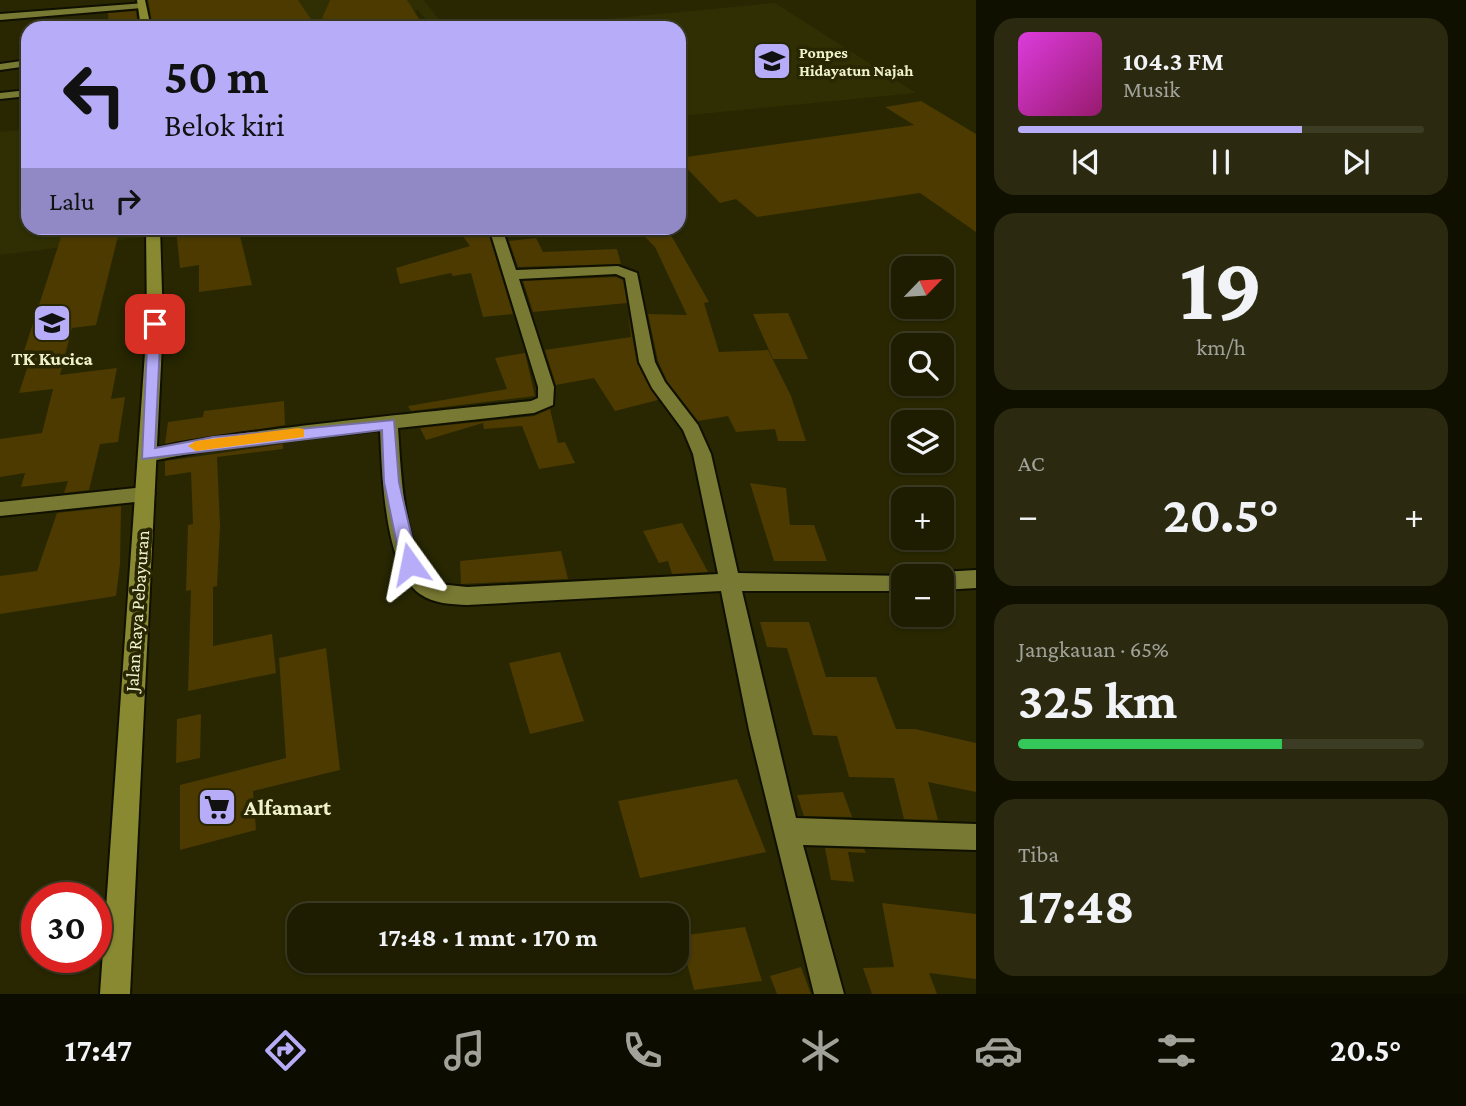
<!DOCTYPE html>
<html lang="id">
<meta charset="utf-8">
<style>
:root{--surface:#1e1d02;--page:#2b2a11;--text:#f1f3f6;--muted:#a1a299;--line:#3c3b24;--accent:#b6acf8}
body{margin:0;font-family:"Crimson Pro",serif;background:var(--page);color:var(--text);height:100vh;display:flex;flex-direction:column;font-size:26px;white-space:nowrap}
*{box-sizing:border-box;margin:0}
p{font-size:23px;color:var(--muted)}
.icon{flex:none;width:38px;height:38px;fill:none;stroke:currentColor;stroke-width:2;stroke-linecap:round;stroke-linejoin:round}
.map{position:relative;flex:1;overflow:hidden}
.drawer{display:flex;flex-direction:column;gap:18px;padding:18px;background:#101001;width:490px}
.drawer>*{flex:none}
.banner{position:absolute;left:21px;top:21px;width:665px;height:214px;border-radius:21px;box-shadow:0 2px 5px #0004,0 0 0 2px var(--line);background:#b6acf8;color:#111;overflow:hidden}
.needle{width:46px;rotate:65deg}
.fabs{position:absolute;left:891px;top:256px;display:grid;gap:14px}
.fabs a{display:grid;place-items:center;width:63px;height:63px;border-radius:14px;background:var(--surface);box-shadow:0 2px 5px #0004,0 0 0 2px var(--line);font-size:35px}
.speed{position:absolute;left:21px;top:882px;display:flex;gap:14px;font-size:35px;font-weight:700;text-align:center}
.speed>*{display:grid;place-content:center;width:91px;height:91px;border-radius:50%;background:var(--surface);box-shadow:0 2px 5px #0004,0 0 0 2px var(--line);line-height:1}
.speed .limit{border:10px solid #d22;background:#fff;color:#111}
.pin{position:absolute;display:grid;place-items:center;width:60px;height:60px;color:#fff;margin:-30px;border-radius:14px;box-shadow:0 4px 10px #0006}
.me{position:absolute;width:77px;margin:-38px;rotate:348deg;stroke-linejoin:round;filter:drop-shadow(0 0 5px #0008)}
.turn{display:flex;align-items:center;gap:24px;height:147px;padding:0 28px;font-size:32px}
.turn .icon{width:91px;height:91px;stroke-width:2.5}
.turn b{display:block;font-size:49px;line-height:60px}
.then{display:flex;align-items:center;height:66px;padding:0 28px;background:#0003;gap:14px;font-size:26px}
.big{font-size:52px;font-weight:700;line-height:1.1}
.drawer .card{flex:1;display:flex;flex-direction:column;justify-content:center;gap:10px;min-width:0;padding:0 24px;border-radius:21px;background:var(--page)}
.drawer .dial{align-items:center;gap:0}
.dial b{font-size:91px;line-height:1}
.song{display:flex;align-items:center;gap:21px}
.cover{width:84px;height:84px;border-radius:10px;background:linear-gradient(135deg,hsl(300 70% 55%),hsl(320 70% 35%))}
.played{height:7px;border-radius:4px;background:linear-gradient(90deg,var(--accent) 70%,var(--line) 70%)}
.keys{display:flex;justify-content:space-around;direction:ltr}
.heat{display:flex;justify-content:space-between;align-items:center;font-size:38px;direction:ltr}
.charge{height:10px;border-radius:5px;background:linear-gradient(90deg,#34c759 65%,var(--line) 0)}
.trip{position:absolute;left:287px;top:903px;width:402px;height:70px;border-radius:21px;background:var(--surface);box-shadow:0 2px 5px #0004,0 0 0 2px var(--line);font-weight:700;line-height:70px;text-align:center}
.dock{display:flex;height:112px;justify-content:space-around;align-items:center;background:#0c0c01;color:var(--muted)}
.dock .icon{width:49px;height:49px}
.dock .current{color:var(--accent)}
.dock b{font-size:32px;color:var(--text)}
main{display:flex;flex:1;min-height:0}
.map>svg:first-child{display:block}
.built{fill:#2f2f03}
.building{fill:#4c3a00}
.lines{fill:none;stroke-linecap:round;stroke-linejoin:round}
.minor-casing{stroke:#101000;stroke-width:4}
.secondary-casing{stroke:#101000;stroke-width:4}
.minor{fill:#787932;fill-rule:evenodd}
.secondary{fill:#888931;fill-rule:evenodd}
.route{fill:#b6acf8;stroke:#7670a1;stroke-width:2}
.slow{fill:#f59e0b}
.labels{text-anchor:middle;dominant-baseline:central;stroke-width:7;stroke-linejoin:round;paint-order:stroke}
.far-poi-label{font-size:16px;font-weight:bold;fill:#f0f2ce;stroke:#282702;text-anchor:start}
.poi-label{font-size:19px;font-weight:bold;fill:#f0f2ce;stroke:#282702}
.street-label{font-size:19px;fill:#f0f2ce;stroke:#282702}
.near-poi-label{font-size:23px;font-weight:bold;fill:#f0f2ce;stroke:#282702;text-anchor:start}
</style>
<main>
<div class="map">
<svg width="976" height="994" viewBox="0 0 976 994">
<rect width="100%" height="100%" fill="#282702"/>
<path class="built" d="M298 0H330L326 10 410 5 407 0H424L445 28H433L418 10 318 28 316 25 289 28Z
M775 3 916 93 679 116V28H512Z
M28 129V228H146L145 237 0 255V132Z"/>
<path class="building" d="M148 0H298L317 28H153Z
M330 0H407L425 28H318Z
M136 11 138 28H109L108 13Z
M921 101 976 134V232L920 193 757 217 736 199 720 203 679 160V158L914 125 885 107Z
M64 228H120L96 325 72 328 60 375 117 368 111 399 125 397 118 442 100 444 89 490 64 493 68 481 21 487 25 473 0 477V439L42 433 53 389 19 393 33 350 24 351Z
M176 228H222L223 231 238 228 252 285 199 292V265L180 268Z
M457 228 487 229 513 314 483 317 471 273 453 276 451 273 400 284 396 268 470 246Z
M636 228H667L709 302 704 303 719 352 768 350 791 396 806 441H778L775 429 736 432 728 416 698 421 667 381 658 361 648 314 687 315 655 247Z
M536 238 543 252 617 249 621 264 518 267 509 241Z
M616 277 623 280 627 303 533 312 523 281Z
M788 313 808 359H773L753 314Z
M628 314 637 363 658 400 615 411 594 378 556 385 545 350 631 337Z
M525 353 535 396 411 411 408 406 507 389 495 358Z
M284 401 285 425 165 444 168 422 203 417 204 411Z
M550 409 558 443 565 442 575 463 539 469 522 426 484 429 483 423 426 440 420 428 534 416Z
M283 444V449L217 457 220 526 217 586 213 587V646L272 634 276 673 188 691 191 590 186 591 188 525 193 524 191 472 165 476V461Z
M750 483 786 488 790 525H814L827 561H774Z
M121 506 120 564 116 596 0 614V576L37 571 57 513Z
M682 523 708 572 672 574 668 561 659 563 643 531Z
M561 551 568 579 461 584 460 561Z
M760 622H809L826 677H876L896 729H915L976 743V792L928 782 938 820 904 819 894 778 849 777 837 736 813 735 787 648 767 647Z
M326 648 340 770 253 791 256 830 180 850V785L286 758 279 658Z
M560 652 584 721 530 734 509 663Z
M201 714 200 758 176 763 177 719Z
M737 779 766 852 640 878 618 801Z
M843 792 852 817 804 816 797 795Z
M825 848 864 849 866 853 848 852 854 882 831 880Z
M882 903 976 914V979L929 973 937 994H872L863 968 894 967Z
M745 927 762 981 694 990 680 936Z
M801 967 811 994H777L770 976Z"/>
<g class="lines">
<g class="minor-casing">
<path id="minor" d="M145 3 142 8 0 20V14Z
M28 60V66L0 70V64Z
M28 90V96L0 99V93Z
M489 228H502L516 270 618 266 637 273 655 362 665 382 698 425 711 454 738 573 910 576H903V591H742L796 818 976 824V850L803 845 844 994H814L749 730 721 591 467 605C451 604 434 604 420 594 384 569 382 471 380 430L213 449 147 462 138 455C148 438 486 406 531 401L538 398V387ZM616 274 625 278 639 362 652 388 683 430 693 454 718 574 467 587 439 584C403 562 401 468 398 428L534 413 553 405 554 387 519 279Z
M145 487 155 494 145 501 0 516V502Z
M976 570V588L942 590V576H934L942 572Z"/>
</g>
<g class="secondary-casing">
<path id="secondary" d="M137 0H145L151 28H141Z
M146 228H160L163 324 130 994H100L147 324Z"/>
</g>
<use href="#minor" class="minor"/>
<use href="#secondary" class="secondary"/>
</g>
<path class="route" d="M155 320 161 324 155 448 213 437 394 420 399 482 418 564 416 569 410 571 401 564 384 482 382 430 142 459 148 324Z"/>
<path class="slow" d="M298 428 304 429V437L196 451 188 446 196 441Z"/>
<defs>
<g id="school-square" transform="scale(2.0125)"><rect x="-9" y="-9" width="18" height="18" rx="4" fill="#b6acf8" stroke="#282702"/><path d="M0-5L7-2L0 1L-7-2ZM-4 1L0 2.5L4 1V4Q0 6-4 4Z" fill="#111"/></g>
<g id="supermarket-square" transform="scale(2.0125)"><rect x="-9" y="-9" width="18" height="18" rx="4" fill="#b6acf8" stroke="#282702"/><path d="M-6-5.5h2.5l.6 2H6L4.5 2H-2.5L-4.4-4H-6ZM-1.5 3.2a1.3 1.3 0 1 0 .1 0ZM3 3.2a1.3 1.3 0 1 0 .1 0Z" fill="#111"/></g>
</defs>
<g fill-rule="evenodd">
<use href="#school-square" x="772" y="61"/>
<use href="#school-square" x="52" y="323"/>
<use href="#supermarket-square" x="217" y="807"/>
</g>
<g class="labels">
<g class="far-poi-label">
<text x="799" y="52">Ponpes<tspan x="799" dy="18">Hidayatun Najah</tspan></text>
</g>
<g class="poi-label">
<text x="52" y="358">TK Kucica</text>
</g>
<g class="street-label">
<text transform="translate(137 611) rotate(-86)">Jalan Raya Pebayuran</text>
</g>
<g class="near-poi-label">
<text x="244" y="807">Alfamart</text>
</g>
</g>
</svg>
<div class="fabs">
<a><svg class="needle" viewBox="-14 -14 28 28"><path d="M0-13l5 13h-10z" fill="#e53935"/><path d="M0 13l5-13h-10z" fill="#a1a299"/></svg></a>
<a><svg class="icon" aria-label="search" viewBox="0 0 24 24"><circle cx="10" cy="10" r="6"/><path d="M15 15l6 6"/></svg></a>
<a><svg class="icon" aria-label="layers" viewBox="0 0 24 24"><path d="M12 4l9 5-9 5-9-5zM3 14l9 5 9-5"/></svg></a>
<a>+</a>
<a>−</a>
</div>
<div class="speed"><div class="limit">30</div></div>
<div class="pin" style="left:155px;top:324px;background:#d93025"><svg class="icon" aria-label="arrive" viewBox="0 0 24 24"><path d="M6 21V4h12l-3 4 3 4H6"/></svg></div>
<svg class="me" style="left:410px;top:564px" viewBox="-20 -20 40 40"><path d="M0-17L14 15 0 8-14 15z" fill="#b6acf8" stroke="#fff" stroke-width="4"/></svg>
<div class="trip">17:48 · 1 mnt · 170 m</div>
<div class="banner">
<div class="turn"><svg class="icon" aria-label="left" viewBox="0 0 24 24"><path d="M17 20v-9H6M10 6l-5 5 5 5"/></svg><div><b>50 m</b>Belok kiri</div></div>
<div class="then">Lalu<svg class="icon" aria-label="right" viewBox="0 0 24 24"><path d="M7 20v-9h11M14 6l5 5-5 5"/></svg></div>
</div>
</div>
<section class="drawer">
<div class="card">
<div class="song"><i class="cover"></i><div><b>104.3 FM</b><p>Musik</p></div></div>
<div class="played"></div>
<div class="keys"><svg class="icon" aria-label="previous" viewBox="0 0 24 24"><path d="M18 5L8 12l10 7zM5 5v14"/></svg><svg class="icon" aria-label="pause" viewBox="0 0 24 24"><path d="M8 5v14M16 5v14"/></svg><svg class="icon" aria-label="next" viewBox="0 0 24 24"><path d="M6 5l10 7-10 7zM19 5v14"/></svg></div>
</div>
<div class="card dial"><b>19</b><p>km/h</p></div>
<div class="card"><p>AC</p>
<div class="heat"><a>−</a><b class="big">20.5°</b><a>+</a></div>
</div>
<div class="card"><p>Jangkauan · 65%</p><b class="big">325 km</b><div class="charge"></div></div>
<div class="card"><p>Tiba</p><b class="big">17:48</b></div>
</section>
</main>
<nav class="dock">
<b>17:47</b>
<svg class="icon current" aria-label="directions" viewBox="0 0 24 24"><path d="M12 3l9 9-9 9-9-9zM9 14v-3h6M13 9l2 2-2 2"/></svg>
<svg class="icon" aria-label="music" viewBox="0 0 24 24"><path d="M9 18V5l10-2v13"/><circle cx="6" cy="18" r="3"/><circle cx="16" cy="16" r="3"/></svg>
<svg class="icon" aria-label="phone" viewBox="0 0 24 24"><path d="M5 4h4l2 5-3 2q2 4 5 5l2-3 5 2v4C11 20 4 13 5 4z"/></svg>
<svg class="icon" aria-label="climate" viewBox="0 0 24 24"><path d="M12 3v18M4 7l16 10M4 17L20 7"/></svg>
<svg class="icon" aria-label="car" viewBox="0 0 24 24"><path d="M5 17H2v-5l4-1 3-4h7l3 4 3 1v5h-3M9 17h6M6 11h13"/><circle cx="7" cy="17" r="2"/><circle cx="17" cy="17" r="2"/></svg>
<svg class="icon" aria-label="filters" viewBox="0 0 24 24"><path d="M4 7h16M4 17h16"/><circle cx="9" cy="7" r="2"/><circle cx="15" cy="17" r="2"/></svg>
<b>20.5°</b>
</nav>
